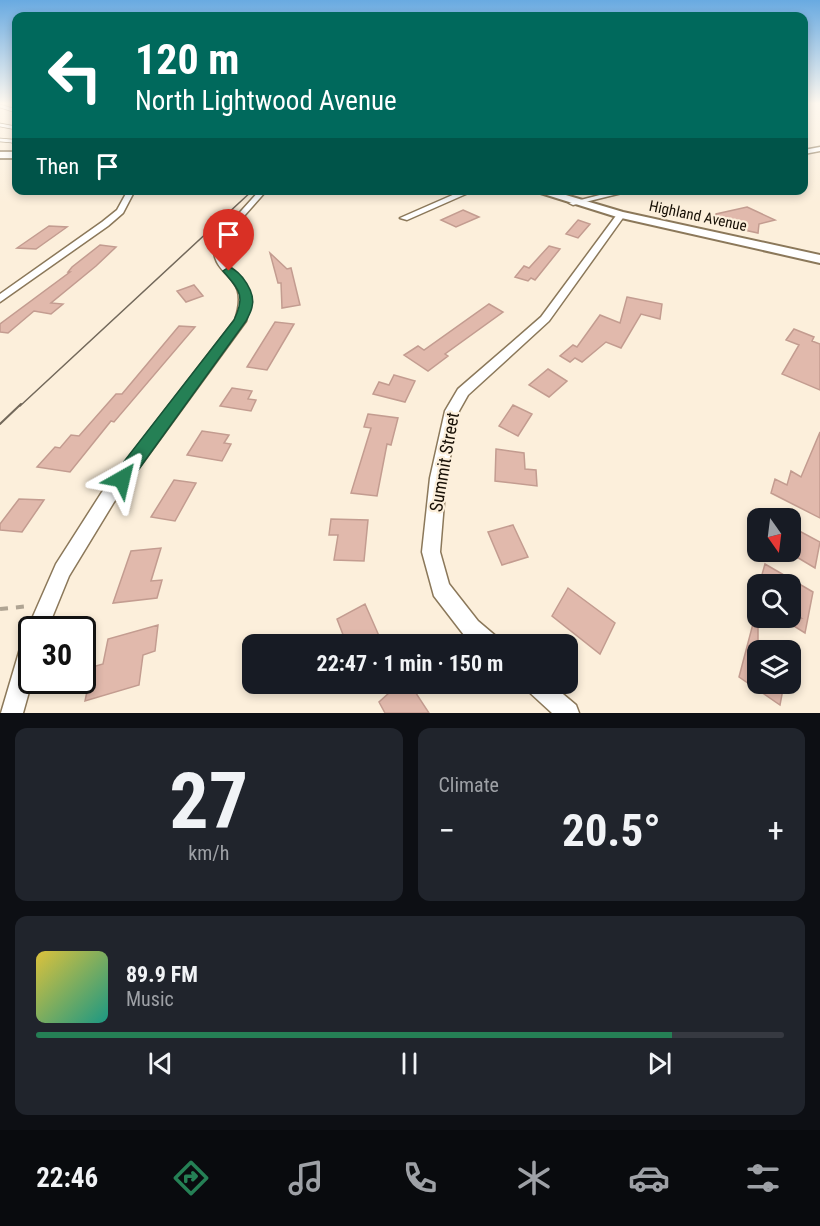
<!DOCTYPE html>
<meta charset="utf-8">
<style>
:root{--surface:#171b24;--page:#20242c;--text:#f1f3f6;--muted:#9ea1a6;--line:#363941;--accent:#258055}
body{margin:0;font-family:"Roboto Condensed",sans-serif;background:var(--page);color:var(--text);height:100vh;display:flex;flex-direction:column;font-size:22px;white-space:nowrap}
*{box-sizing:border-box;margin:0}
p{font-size:20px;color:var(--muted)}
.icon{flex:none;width:33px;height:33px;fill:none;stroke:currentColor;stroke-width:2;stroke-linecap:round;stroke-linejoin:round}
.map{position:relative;height:713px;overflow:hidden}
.panel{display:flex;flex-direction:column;gap:15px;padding:15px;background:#0d0f14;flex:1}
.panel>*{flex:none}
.banner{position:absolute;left:12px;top:12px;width:796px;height:183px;border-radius:12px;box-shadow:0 3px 9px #0003;background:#00695c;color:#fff;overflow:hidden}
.needle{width:39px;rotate:166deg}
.buttons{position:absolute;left:747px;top:508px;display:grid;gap:12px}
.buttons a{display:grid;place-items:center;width:54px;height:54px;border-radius:12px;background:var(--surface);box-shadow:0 3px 9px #0003;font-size:30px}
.speed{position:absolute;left:18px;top:616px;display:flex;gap:12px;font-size:30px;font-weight:700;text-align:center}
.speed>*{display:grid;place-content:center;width:78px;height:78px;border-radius:50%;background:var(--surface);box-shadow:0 3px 9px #0003;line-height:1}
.speed .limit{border:3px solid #111;border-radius:9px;background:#fff;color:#111}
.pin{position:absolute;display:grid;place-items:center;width:51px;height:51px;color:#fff;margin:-62px -26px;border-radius:50% 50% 50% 0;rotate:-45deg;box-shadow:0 0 6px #0007}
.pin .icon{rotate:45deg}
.me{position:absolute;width:66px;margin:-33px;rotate:37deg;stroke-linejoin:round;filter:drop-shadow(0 0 4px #0008)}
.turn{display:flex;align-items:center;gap:21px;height:126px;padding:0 24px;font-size:27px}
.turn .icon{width:78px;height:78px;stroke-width:2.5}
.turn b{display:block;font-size:42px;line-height:51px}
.then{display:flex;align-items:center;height:57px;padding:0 24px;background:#0003;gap:12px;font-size:22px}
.big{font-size:45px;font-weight:700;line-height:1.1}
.panel .card{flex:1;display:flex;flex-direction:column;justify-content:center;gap:9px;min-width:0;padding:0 21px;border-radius:12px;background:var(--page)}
.panel .dial{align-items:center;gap:0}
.dial b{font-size:78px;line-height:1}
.song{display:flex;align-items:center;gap:18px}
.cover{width:72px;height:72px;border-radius:9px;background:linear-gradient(135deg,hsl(50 70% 55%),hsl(170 70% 35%))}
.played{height:6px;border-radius:3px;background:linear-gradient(90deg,var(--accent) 85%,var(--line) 85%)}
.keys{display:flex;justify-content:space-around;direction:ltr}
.heat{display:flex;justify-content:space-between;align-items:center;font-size:33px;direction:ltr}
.panel .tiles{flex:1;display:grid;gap:15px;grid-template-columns:1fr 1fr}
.card:last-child{grid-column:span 2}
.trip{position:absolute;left:242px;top:634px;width:336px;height:60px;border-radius:12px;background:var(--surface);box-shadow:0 3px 9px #0003;font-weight:700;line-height:60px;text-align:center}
.dock{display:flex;height:96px;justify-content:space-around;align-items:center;background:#090b0e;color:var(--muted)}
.dock .icon{width:42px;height:42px}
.dock .active{color:var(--accent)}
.dock b{font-size:27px;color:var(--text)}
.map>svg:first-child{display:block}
.building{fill:#e1b9ac;stroke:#c39c90;stroke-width:1.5}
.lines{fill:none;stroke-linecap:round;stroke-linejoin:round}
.lane-casing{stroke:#8b785a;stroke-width:4.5}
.street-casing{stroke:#8b785a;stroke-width:3}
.secondary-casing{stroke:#8b785a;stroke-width:4}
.path{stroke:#afa493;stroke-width:4;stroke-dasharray:8 8;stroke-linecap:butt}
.lane{stroke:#fff;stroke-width:3}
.street{fill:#fff;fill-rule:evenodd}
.secondary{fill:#fff;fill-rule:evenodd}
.tram-far1{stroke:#73695b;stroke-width:1.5}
.tram{stroke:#73695b;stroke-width:2}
.route{fill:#258055;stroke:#185337;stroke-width:1.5}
.labels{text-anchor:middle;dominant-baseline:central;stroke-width:4.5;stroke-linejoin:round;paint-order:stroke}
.far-street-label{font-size:15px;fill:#170f05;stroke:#fcefdb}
.street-label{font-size:18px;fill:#170f05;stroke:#fcefdb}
</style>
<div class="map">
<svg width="820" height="713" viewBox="0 0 820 713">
<rect width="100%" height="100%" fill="#fcefdb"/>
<path class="building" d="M747 207 775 220 759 224 758 233 712 223 716 214Z
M463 210 479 217 456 227 441 220Z
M578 220 590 224 578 238 566 234Z
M49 226 67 227 36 249 17 248Z
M100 245 116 247 96 266 51 303 63 304 51 314 34 311 8 333 0 332V324L70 272H68L72 267Z
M549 246 560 249 535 280 531 278 528 281 515 277 524 266 529 268Z
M270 253 287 269 291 268 300 305 282 308 281 283H278Z
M194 285 203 296 186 302 177 291Z
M627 297 662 304 660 319 641 314 621 348 606 342 582 362 575 358 570 362 560 356 573 345 577 347 600 315 620 323Z
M489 304 503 312 445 354 448 356 428 371 404 355 418 346 424 350Z
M275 322 294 324 267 370 247 367Z
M179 326 195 327 114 422 111 421 70 472 37 467 55 447 60 448 71 435 79 436 116 394H122Z
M794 329 814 337 812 341 820 344V390L782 374 799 345 786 340Z
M548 369 567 381 549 397 529 385Z
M394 375 415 381 405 402 373 394 379 382 389 385Z
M232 388 252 391 248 399 256 400 251 411 220 406Z
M513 405 532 414 518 436 499 426Z
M368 414 398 418 391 445 387 444 377 496 351 493 371 428 364 427Z
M202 431 229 435 224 443 231 444 222 461 187 455Z
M820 432V518L771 493 775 479 787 485 791 471 801 477Z
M496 449 524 453 525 469 536 470 537 486 495 481Z
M174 480 196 483 175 521 151 517Z
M19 499 44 500 22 532 0 530V524Z
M331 519 368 520 364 561 334 560 338 535H329Z
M513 525 528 557 502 565 488 532Z
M790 526 820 542 815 568 790 553Z
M161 548 151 581 162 580 157 598 113 603 131 551Z
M765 564 813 592 805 633 781 618H801L790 611V585H759Z
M568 588 615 623 600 654 552 616Z
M365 604 383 645H347L337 619Z
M754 620 758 621V642L772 651H758V684H784L780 705 739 677Z
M158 625 155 651 143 655 139 685 85 701 92 667 103 664 108 639Z
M399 684H410L429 713H385L379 702Z"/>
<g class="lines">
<g class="lane-casing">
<path id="lane" d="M0 106 16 111
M0 125 16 128
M0 140 12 141 16 144"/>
</g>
<g class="street-casing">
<path id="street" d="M820 147V151L804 154V150Z
M128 190H135L123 213 108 226 0 302V294L102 222 117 210Z
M260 190H267L222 241C219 279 262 269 246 321L114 502 69 576 47 630H32V681L23 713H1L22 642 25 635 29 633 27 630 56 564 102 492 235 320C252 270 209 281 214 241Z
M464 190H475L407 220 400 218Z
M619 190H634L573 205 569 203Z
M618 213 625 215 549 321 468 395 459 411 446 478 440 552 449 584 478 621 498 638 501 645H476L464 635 434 596 422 552 430 478 445 411 458 389 541 317Z
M524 684H551L576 705 579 713H552L528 691Z"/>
</g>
<g class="secondary-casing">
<path id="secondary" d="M0 152H16V158H0Z
M531 190H549L623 212 820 255V263L617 217Z"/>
</g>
<path class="path" d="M0 609 30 606"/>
<use href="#lane" class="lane"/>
<use href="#street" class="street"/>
<use href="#secondary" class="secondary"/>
<path class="tram-far1" d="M20 406 253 190"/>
<path class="tram" d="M0 424 21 404"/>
</g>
<linearGradient id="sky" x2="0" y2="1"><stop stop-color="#69aae1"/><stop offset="0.51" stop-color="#fef8ef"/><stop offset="1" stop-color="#fef8ef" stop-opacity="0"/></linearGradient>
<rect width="820" height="203" fill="url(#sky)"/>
<path class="route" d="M229 267C242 272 256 293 252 307 251 312 248 317 246 321L128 484 122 486 115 484 113 479 115 473 234 320C246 295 239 290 223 271Z"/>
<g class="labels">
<g class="far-street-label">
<text transform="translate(698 216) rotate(12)">Highland Avenue</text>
</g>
<g class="street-label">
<text transform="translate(444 462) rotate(-80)">Summit Street</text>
</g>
</g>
</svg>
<div class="buttons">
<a><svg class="needle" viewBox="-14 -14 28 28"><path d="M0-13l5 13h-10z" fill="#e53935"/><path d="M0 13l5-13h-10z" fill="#9ea1a6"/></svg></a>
<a><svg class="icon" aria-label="search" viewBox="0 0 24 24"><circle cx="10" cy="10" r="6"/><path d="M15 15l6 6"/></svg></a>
<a><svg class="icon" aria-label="layers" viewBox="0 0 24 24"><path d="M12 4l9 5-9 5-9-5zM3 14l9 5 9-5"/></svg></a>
</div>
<div class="speed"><div class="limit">30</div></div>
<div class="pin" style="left:229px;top:271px;background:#d93025"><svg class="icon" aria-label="arrive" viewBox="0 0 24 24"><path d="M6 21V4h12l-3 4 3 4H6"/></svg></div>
<svg class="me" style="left:122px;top:479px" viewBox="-20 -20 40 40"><path d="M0-17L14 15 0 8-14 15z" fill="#258055" stroke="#fff" stroke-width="4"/></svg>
<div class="trip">22:47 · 1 min · 150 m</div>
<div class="banner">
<div class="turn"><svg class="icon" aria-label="left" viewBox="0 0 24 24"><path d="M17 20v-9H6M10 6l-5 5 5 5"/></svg><div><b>120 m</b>North Lightwood Avenue</div></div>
<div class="then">Then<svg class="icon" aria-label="arrive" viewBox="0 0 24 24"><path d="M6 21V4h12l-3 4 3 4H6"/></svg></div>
</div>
</div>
<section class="panel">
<div class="tiles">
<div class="card dial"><b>27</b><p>km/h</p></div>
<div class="card"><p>Climate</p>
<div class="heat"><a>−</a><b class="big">20.5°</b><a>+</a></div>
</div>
<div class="card">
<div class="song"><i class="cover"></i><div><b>89.9 FM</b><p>Music</p></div></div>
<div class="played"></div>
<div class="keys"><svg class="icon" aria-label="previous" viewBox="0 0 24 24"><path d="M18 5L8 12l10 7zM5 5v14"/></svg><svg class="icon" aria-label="pause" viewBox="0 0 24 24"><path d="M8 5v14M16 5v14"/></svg><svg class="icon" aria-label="next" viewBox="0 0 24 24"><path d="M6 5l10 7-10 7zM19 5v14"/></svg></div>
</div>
</div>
</section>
<nav class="dock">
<b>22:46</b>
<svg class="icon active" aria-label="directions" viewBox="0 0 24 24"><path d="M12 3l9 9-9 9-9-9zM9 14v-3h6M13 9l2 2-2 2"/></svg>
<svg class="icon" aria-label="music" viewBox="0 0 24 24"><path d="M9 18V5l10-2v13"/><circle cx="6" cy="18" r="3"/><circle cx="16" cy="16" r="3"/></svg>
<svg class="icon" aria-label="phone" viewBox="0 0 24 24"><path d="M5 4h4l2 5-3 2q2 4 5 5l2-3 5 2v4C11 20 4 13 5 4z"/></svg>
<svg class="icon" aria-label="climate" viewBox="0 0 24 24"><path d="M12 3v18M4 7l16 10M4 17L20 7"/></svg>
<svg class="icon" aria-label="car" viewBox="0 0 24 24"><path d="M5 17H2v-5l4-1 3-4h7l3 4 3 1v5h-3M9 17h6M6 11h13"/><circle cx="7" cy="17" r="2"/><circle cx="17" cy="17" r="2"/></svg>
<svg class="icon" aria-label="filters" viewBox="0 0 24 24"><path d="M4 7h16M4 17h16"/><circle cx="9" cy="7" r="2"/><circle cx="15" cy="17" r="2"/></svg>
</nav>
